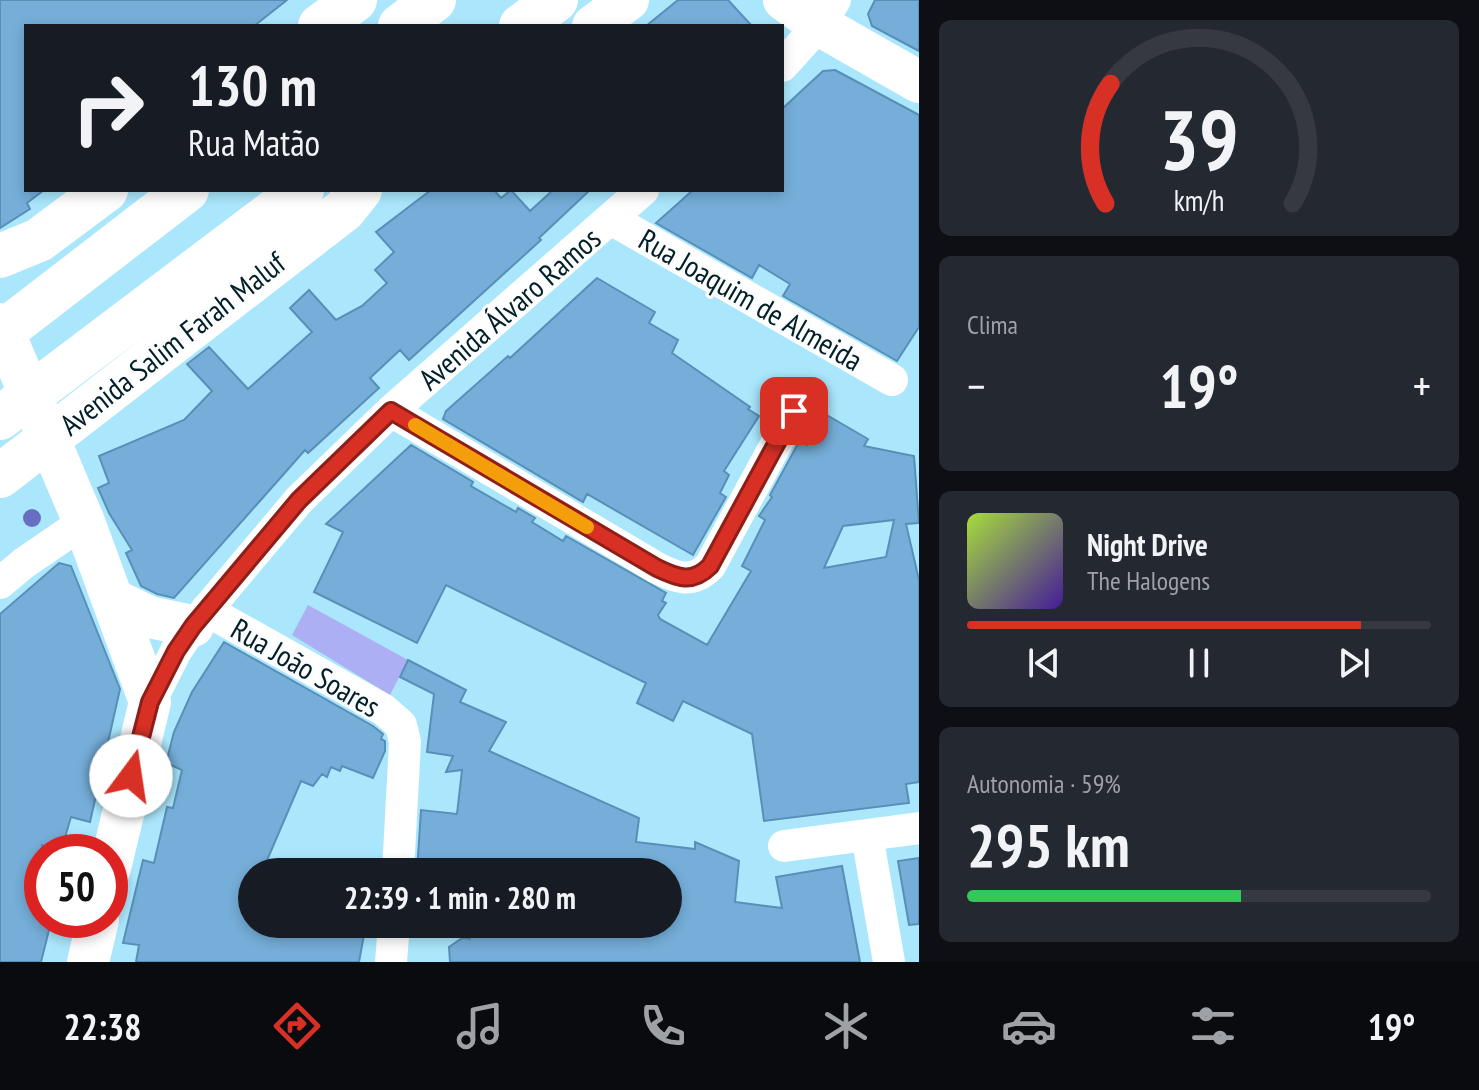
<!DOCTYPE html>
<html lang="pt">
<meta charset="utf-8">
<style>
:root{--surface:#171b24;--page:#242831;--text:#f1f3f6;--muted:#9ea1a6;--line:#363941;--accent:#d93025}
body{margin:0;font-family:"PT Sans Narrow",sans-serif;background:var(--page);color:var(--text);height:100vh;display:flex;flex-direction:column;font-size:30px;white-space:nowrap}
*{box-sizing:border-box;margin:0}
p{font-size:26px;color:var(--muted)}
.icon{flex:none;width:44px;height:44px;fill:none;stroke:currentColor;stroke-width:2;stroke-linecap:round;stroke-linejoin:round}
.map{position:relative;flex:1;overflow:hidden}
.panel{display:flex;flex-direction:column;gap:20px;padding:20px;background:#0d0f14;width:560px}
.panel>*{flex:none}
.top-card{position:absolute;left:24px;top:24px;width:760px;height:168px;border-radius:0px;box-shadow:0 4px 12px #0003;background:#171b24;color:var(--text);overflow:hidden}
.speed{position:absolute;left:24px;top:834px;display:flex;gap:16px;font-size:40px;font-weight:700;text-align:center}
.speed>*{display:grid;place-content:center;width:104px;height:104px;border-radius:50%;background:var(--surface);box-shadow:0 4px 12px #0003;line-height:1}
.speed .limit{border:12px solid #d22;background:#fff;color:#111}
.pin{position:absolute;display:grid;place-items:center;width:68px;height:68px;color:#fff;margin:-34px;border-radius:16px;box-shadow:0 4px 12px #0006}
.me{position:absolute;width:88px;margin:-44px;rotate:14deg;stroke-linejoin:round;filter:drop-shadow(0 0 6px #0008)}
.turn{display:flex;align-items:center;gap:28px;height:168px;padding:0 32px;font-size:36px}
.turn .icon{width:104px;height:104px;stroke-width:2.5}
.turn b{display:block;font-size:56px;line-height:68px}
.big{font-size:60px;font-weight:600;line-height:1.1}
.panel .card{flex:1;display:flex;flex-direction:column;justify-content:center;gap:12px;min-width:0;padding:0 28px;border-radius:12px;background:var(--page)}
.panel .dial{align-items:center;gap:0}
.dial svg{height:208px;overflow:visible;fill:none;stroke:var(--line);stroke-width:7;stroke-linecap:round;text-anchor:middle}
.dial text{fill:var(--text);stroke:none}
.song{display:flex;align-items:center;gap:24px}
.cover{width:96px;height:96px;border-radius:12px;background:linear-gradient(135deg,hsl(80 70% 55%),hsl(260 70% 35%))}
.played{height:8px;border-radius:4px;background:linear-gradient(90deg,var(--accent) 85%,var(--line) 85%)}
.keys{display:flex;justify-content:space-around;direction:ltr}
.heat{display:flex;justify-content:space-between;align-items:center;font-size:44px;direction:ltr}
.charge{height:12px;border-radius:6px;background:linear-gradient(90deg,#34c759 59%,var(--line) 0)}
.trip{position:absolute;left:238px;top:858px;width:444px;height:80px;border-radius:40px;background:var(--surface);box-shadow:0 4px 12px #0003;font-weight:600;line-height:80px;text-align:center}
.menu{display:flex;height:128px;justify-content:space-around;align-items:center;background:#090b0e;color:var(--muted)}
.menu .icon{width:56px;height:56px}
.menu .selected{color:var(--accent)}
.menu b{font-size:36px;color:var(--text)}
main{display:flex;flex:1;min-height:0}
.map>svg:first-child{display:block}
.green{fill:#adaff5}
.building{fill:#75aed9;stroke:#578fb8;stroke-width:2;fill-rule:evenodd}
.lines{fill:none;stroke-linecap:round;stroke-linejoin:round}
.minor{stroke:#fff;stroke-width:32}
.major{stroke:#fff;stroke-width:42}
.highway{stroke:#fff;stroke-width:44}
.tree{fill:#686fc2}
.route-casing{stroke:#8d1f18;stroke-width:20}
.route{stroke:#d93025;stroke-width:14}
.slow{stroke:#f59e0b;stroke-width:14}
.labels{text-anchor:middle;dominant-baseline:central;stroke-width:6;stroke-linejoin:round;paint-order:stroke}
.street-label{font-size:30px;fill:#001f29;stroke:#fdfdfd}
</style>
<main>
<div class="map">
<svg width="919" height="962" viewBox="0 0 919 962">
<rect width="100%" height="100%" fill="#aae7fd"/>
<path class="green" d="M308 605 408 660 390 695 292 635Z"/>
<path class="building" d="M0 0H287L254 26H26V190H44L27 203 30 209 0 228Z
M678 0H728L752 26H646Z
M875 0H919V51L872 26 868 14Z
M835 70 919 115V327L897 361 783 296 790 284 759 265 752 278 656 223 693 190H782V109L823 71Z
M431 190H494L501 198 511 190 530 211 553 190H590L539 238 541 240 409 360 400 350 370 378 379 388 308 453 305 450 174 598 157 594 141 586 126 553 132 550 109 513 98 488 109 483 99 456 184 420 212 391 187 364 209 347 248 389 312 332 290 308 309 290 336 320 362 306 387 283 375 270 394 252 376 232Z
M597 278 655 312 649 323 678 340 672 353 750 407 748 409 759 416 724 471 729 475 720 493 726 497 693 555 587 494 583 502 443 419 446 411 508 356 510 358Z
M825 414 868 439 864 446 914 456 919 523 906 524 919 580V782L906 784 909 803 764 821 752 734 683 701 673 721 637 703 646 683 446 585 417 643 314 592 343 532 326 524 411 445 473 482 471 486 516 512 518 508 535 518 532 522 563 541 566 536 666 593 662 601 666 603 658 615 660 619 707 645 751 571 742 566 765 520 759 516 772 497 770 495 800 440 807 445ZM894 520 886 557 824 568 843 526Z
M59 563 71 566 120 689 90 822 71 817 61 851 42 845V920L51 922 41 962H0V614Z
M224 642 373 726 383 734 381 739 385 741V751L373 778 342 766 340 771 331 767 327 777 322 774 313 786 301 781 262 872H252V924H366L359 962H136L139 945 123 943 143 860 154 863 167 807 173 808 182 770 166 763 174 732 192 692Z
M408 660 466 690 460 702 506 722 489 751 639 818 636 842 695 849V842L739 861 735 902 782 908 776 877 842 866 860 962H450L449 947 462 938 470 939 471 930 562 937V924L614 927V924H668V872H417L421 810 457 814 462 770 446 772 453 756 427 752 434 694 400 677Z
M919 858V924L909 925 898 861Z"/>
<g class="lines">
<path class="minor" d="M782 66 819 25 835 0
M611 219 892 380
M391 411 657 568C677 578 692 584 710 566L794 411
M0 583 24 563 84 522
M206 610 384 710 401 725 405 742 398 872
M150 702 176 651 193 626 299 500 391 411 643 190
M867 835 889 962
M784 846 919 828
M391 962 394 924"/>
<path class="major" d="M784 0 819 25 919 82
M593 26 628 0
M0 324 84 522 150 702 110 868
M114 600 149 617 193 626
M88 962 98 920"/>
<path class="highway" d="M320 26 355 0
M400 26 434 0
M521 26 556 0
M0 256 39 240 106 190
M0 334 187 190
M0 418 302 190
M0 476 344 210 360 190"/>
</g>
<circle class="tree" cx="32" cy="518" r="9"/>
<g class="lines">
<g class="route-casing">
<path id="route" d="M131 776 150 702 176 651 193 626 299 500 391 411 657 568C678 578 692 584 710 566L794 411"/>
</g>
<use href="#route" class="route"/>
<path class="slow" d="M415 425 587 527"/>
</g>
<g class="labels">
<g class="street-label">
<text transform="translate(751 299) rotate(30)">Rua Joaquim de Almeida</text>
<text transform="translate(509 308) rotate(-41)">Avenida Álvaro Ramos</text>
<text transform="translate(172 343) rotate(-38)">Avenida Salim Farah Maluf</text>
<text transform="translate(306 667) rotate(30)">Rua João Soares</text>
</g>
</g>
</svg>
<div class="speed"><div class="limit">50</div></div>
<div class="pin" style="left:794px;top:411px;background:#d93025"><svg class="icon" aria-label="arrive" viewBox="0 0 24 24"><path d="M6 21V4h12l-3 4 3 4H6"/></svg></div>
<svg class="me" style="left:131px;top:776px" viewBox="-20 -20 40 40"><circle r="19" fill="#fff"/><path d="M0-13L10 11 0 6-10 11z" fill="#d93025"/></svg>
<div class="trip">22:39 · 1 min · 280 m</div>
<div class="top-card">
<div class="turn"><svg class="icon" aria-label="right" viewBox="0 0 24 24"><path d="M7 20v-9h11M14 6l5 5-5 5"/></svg><div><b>130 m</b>Rua Matão</div></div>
</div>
</div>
<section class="panel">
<div class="card dial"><svg viewBox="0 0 100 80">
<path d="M14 69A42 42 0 1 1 86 69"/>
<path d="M14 69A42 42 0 0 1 16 23" stroke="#d93025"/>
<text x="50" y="56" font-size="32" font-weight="700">39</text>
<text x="50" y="72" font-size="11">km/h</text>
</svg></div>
<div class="card"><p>Clima</p>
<div class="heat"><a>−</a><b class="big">19°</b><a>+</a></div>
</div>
<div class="card">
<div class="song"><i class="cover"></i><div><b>Night Drive</b><p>The Halogens</p></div></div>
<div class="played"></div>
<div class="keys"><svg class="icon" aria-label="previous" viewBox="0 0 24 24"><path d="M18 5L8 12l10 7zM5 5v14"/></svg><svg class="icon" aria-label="pause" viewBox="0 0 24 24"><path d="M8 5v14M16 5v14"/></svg><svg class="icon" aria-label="next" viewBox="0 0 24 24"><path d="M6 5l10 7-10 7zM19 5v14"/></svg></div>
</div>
<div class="card"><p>Autonomia · 59%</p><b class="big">295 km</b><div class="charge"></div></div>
</section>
</main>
<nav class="menu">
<b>22:38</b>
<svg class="icon selected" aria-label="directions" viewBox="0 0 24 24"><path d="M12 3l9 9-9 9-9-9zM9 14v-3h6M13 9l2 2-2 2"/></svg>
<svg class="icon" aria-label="music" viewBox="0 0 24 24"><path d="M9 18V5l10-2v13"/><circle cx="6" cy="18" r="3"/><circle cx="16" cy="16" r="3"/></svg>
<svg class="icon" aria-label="phone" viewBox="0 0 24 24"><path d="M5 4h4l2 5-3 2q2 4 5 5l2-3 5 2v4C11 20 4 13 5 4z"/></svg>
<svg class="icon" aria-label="climate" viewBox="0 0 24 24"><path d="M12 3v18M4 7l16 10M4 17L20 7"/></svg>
<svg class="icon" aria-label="car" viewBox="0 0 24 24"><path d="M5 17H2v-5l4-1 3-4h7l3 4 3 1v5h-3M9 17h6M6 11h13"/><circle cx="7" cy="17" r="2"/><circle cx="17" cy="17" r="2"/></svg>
<svg class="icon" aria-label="filters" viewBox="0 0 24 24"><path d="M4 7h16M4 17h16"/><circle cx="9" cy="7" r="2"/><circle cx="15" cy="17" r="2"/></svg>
<b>19°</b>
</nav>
